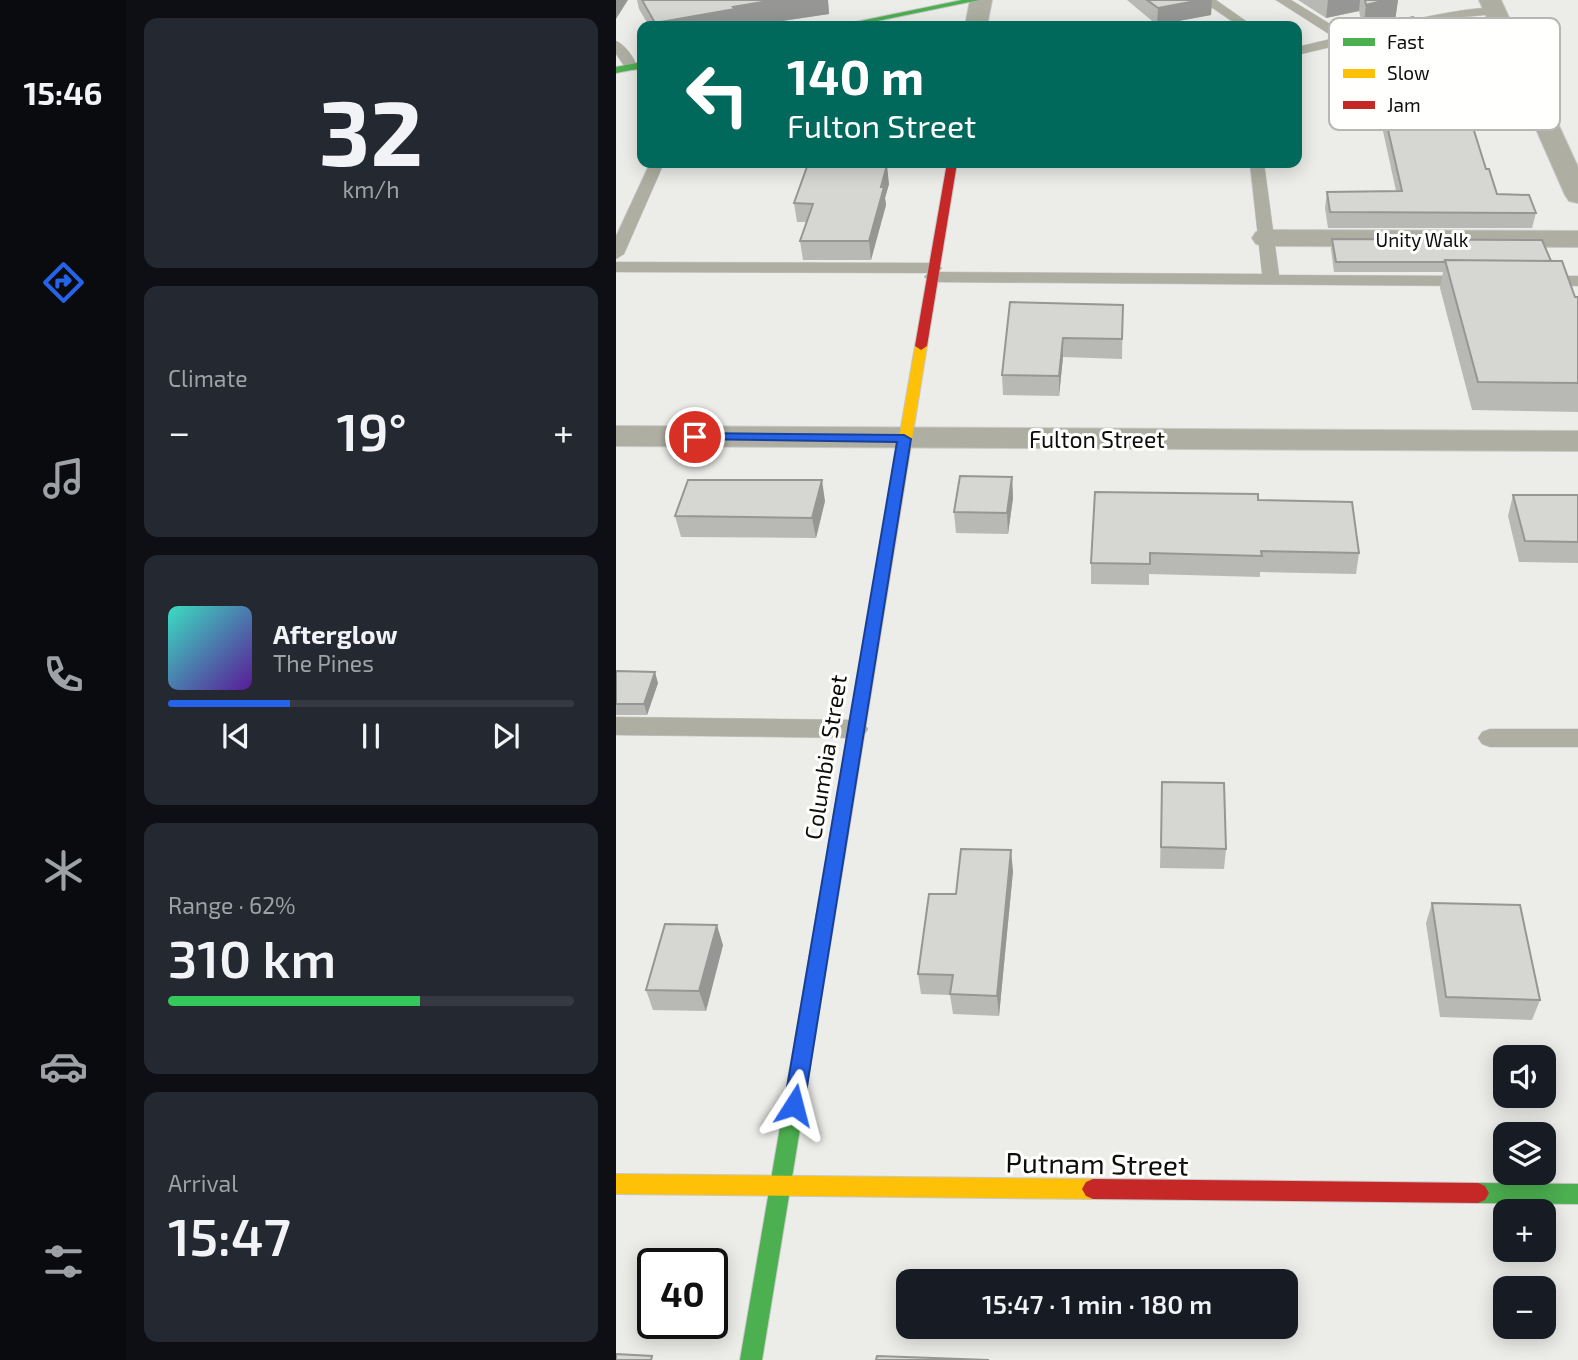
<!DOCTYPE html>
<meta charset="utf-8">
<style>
:root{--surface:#171b24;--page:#242831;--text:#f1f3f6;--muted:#9ea1a6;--line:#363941;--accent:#2563eb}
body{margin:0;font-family:"Exo 2",sans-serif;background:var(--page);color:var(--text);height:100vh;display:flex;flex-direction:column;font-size:26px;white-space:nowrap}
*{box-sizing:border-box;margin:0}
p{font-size:23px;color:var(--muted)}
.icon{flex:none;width:38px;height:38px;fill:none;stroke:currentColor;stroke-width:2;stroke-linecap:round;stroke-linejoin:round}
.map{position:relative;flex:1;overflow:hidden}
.drawer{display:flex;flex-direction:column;gap:18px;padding:18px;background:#0d0f14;width:490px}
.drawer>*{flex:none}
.top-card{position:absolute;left:21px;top:21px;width:665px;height:147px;border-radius:14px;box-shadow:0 4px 18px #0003;background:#00695c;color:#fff;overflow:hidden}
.fabs{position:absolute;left:877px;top:1045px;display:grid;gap:14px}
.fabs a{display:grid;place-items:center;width:63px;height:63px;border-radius:14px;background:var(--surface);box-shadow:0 4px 18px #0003;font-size:35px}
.speed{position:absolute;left:21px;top:1248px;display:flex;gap:14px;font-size:35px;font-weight:700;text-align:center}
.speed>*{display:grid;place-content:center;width:91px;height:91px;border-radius:50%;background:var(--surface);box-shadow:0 4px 18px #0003;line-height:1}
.speed .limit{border:4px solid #111;border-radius:10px;background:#fff;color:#111}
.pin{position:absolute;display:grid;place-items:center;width:60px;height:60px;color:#fff;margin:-30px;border:4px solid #fff;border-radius:50%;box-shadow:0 2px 7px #0007}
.me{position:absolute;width:77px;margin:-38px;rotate:9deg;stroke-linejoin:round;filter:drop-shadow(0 0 5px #0008)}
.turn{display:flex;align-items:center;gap:24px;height:147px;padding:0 35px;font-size:32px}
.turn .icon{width:91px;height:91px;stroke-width:2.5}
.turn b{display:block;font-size:49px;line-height:60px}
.big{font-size:52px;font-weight:600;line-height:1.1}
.drawer .tile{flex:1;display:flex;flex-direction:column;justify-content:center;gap:10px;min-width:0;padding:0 24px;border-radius:14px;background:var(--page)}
.drawer .dial{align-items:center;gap:0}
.dial b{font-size:91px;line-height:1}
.song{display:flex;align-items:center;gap:21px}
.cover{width:84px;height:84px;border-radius:10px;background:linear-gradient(135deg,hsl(170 70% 55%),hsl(270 70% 35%))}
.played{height:7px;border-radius:4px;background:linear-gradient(90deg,var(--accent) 30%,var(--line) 30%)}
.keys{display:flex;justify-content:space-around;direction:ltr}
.heat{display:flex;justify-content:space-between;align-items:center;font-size:38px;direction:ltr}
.charge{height:10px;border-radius:5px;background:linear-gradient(90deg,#34c759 62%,var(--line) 0)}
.trip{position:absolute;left:280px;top:1269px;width:402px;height:70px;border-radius:14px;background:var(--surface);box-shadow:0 4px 18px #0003;font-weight:600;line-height:70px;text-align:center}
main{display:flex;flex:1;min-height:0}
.menu{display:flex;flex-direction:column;width:126px;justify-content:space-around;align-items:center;background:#090b0e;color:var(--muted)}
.menu .icon{width:49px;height:49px}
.menu .selected{color:var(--accent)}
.menu b{font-size:32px;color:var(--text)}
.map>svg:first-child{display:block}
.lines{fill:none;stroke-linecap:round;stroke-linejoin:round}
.lane-casing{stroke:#c8c8c6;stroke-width:1}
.street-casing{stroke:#c8c8c6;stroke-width:2}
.fast-casing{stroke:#c8c8c6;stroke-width:2}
.slow-casing{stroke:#c8c8c6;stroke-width:2}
.jam-casing{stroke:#c8c8c6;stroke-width:2}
.lane{fill:#aeafa2;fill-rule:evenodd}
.street{fill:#aeafa2;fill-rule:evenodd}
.fast{fill:#4caf50;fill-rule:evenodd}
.slow{fill:#ffc107;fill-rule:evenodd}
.jam{fill:#c62828;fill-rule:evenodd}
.wall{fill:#b8b8b5}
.shaded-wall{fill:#969694}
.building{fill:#d6d6d3;stroke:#969694;stroke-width:2}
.route{fill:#2563eb;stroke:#184099;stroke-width:2}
.labels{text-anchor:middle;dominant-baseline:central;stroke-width:6;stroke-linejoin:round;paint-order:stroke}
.far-street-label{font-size:19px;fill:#0d0d0b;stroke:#fffffe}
.street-label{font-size:23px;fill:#0d0d0b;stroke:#fffffe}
.near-street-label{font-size:28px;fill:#0d0d0b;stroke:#fffffe}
.key{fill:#fffffe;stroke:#b6b6b5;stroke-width:2}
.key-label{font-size:19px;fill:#0d0d0b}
</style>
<main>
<nav class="menu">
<b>15:46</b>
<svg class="icon selected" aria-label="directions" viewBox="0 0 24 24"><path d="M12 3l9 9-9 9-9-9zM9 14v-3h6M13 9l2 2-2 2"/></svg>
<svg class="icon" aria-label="music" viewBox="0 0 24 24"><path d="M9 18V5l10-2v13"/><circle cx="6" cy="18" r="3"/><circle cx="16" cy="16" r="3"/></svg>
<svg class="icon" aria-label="phone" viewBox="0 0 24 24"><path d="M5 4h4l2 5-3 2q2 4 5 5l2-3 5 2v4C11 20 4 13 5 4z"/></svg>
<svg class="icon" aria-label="climate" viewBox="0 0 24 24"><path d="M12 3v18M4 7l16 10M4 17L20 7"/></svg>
<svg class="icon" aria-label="car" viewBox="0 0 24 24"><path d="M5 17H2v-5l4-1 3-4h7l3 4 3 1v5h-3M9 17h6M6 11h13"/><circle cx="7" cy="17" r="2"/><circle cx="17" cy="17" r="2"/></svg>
<svg class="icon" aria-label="filters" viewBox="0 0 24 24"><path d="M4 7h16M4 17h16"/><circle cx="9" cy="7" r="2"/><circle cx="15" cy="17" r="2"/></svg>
</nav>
<section class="drawer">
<div class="tile dial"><b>32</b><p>km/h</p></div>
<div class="tile"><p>Climate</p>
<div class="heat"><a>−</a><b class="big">19°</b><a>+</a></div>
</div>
<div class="tile">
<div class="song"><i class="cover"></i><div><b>Afterglow</b><p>The Pines</p></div></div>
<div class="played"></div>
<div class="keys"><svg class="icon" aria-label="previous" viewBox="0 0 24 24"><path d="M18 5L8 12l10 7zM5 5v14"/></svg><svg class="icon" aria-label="pause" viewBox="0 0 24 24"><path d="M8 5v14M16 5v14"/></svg><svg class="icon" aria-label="next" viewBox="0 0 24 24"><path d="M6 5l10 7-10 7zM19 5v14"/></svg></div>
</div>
<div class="tile"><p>Range · 62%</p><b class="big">310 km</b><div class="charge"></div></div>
<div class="tile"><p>Arrival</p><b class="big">15:47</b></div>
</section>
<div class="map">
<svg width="962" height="1360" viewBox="0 0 962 1360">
<rect width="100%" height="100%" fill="#ecede9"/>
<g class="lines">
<g class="lane-casing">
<path id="lane" d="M585 0H600L637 26H623Z
M660 0H675L732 35C756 29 870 0 885 10L879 14 837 18 681 55V47L719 38Z
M0 41C9 44 22 62 21 70H11L0 54Z
M34 163H48L8 254 0 259V236Z
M634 163H648L663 275 854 276 862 281 854 286 316 282 308 277 312 273 0 272V262L318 263 326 268 322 272 646 274Z
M923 276H962V286L917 285 915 281Z
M0 717 240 720 248 723 252 729 248 735 240 738 0 735Z
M874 729H962V747H874L866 744 862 738 866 732Z"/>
</g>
<g class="street-casing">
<path id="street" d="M354 0H376L371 26H349Z
M863 0H885L962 167V203L953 201 949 195Z
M650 230 962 231V247L650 246 640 244 636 238 640 232Z
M0 426 962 431V451L0 446Z"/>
</g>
<g class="fast-casing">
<path id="fast" d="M346 0H363L237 26H220Z
M26 62V68L0 73V67Z
M221 841 227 843 230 848 146 1360H124L212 848 215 843Z
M862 1183 962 1184V1204L862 1203 855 1200 851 1193 855 1186Z"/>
</g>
<g class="slow-casing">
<path id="slow" d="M305 342 311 346 230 848 227 853 221 855 215 853 212 848 299 346Z
M0 1174 477 1179 484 1182 488 1189 484 1196 477 1199 0 1194Z"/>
</g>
<g class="jam-casing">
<path id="jam" d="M331 163H341L311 346 305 350 299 346Z
M477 1179 862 1183 869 1186 873 1193 869 1200 862 1203 477 1199 470 1196 466 1189 470 1182Z"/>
</g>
<use href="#lane" class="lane"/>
<use href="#street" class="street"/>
<use href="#fast" class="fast"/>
<use href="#slow" class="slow"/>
<use href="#jam" class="jam"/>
</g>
<path class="wall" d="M21 0H212L213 14 133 26H33L23 9Z
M511 0H596L595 15 541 25Z
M682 0H782L779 21 870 169 881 194 920 213 916 228H712L709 208 711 192 780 191 765 122 767 108 750 41 752 27 747 29 743 11 710 18Z
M273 184 269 198 270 205 255 260H187L184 241 190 222H181L178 203Z
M716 239 935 261 959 297H962V412L856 410 824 288 827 272H718L715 249Z
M394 302 507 305 506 359 447 357 443 396 387 395 386 375Z
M396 477 397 498 392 534 340 533 338 512Z
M897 495H962V563L903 562 892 516Z
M642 500 743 553 740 574 644 572V577L533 574V585L475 584V563Z
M209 501 200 538 65 537 59 516Z
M0 671 42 683 31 715H0Z
M546 782 610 849 608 869 544 868Z
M397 871 383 1016 337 1014 334 995 305 994 302 974 340 894Z
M816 903 924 1000 916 1020 824 1017 810 923Z
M107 945 90 1011 37 1010 30 990Z"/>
<path class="shaded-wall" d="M0 0H12L0 19Z
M159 0H212L213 14 133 26H40L39 23 117 7Z
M585 0H596L595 15 541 25 542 8Z
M712 0H744L743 11 710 18Z
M770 0H782L779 21 747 29 750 5Z
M271 165 273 184 269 198 270 205 255 260 253 241Z
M447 338V357L443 396V376Z
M396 477 397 498 392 534 391 513Z
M206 480 209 501 200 538 196 518Z
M39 672 42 683 31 715 28 704Z
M395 850 397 871 383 1016 381 996Z
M101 925 107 945 90 1011 83 991Z"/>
<path class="building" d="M26 0H159L117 7 119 9 39 23Z
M531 0H585L542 8Z
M749 0H770L750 5Z
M797 17 828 35 870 169H873L881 194 913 195 920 213 714 212 711 192 786 191 767 108H773L752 27Z
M192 164 271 165 265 187H268L253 241H184L197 204 178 203Z
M716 239 926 240 935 261 829 260 828 262H720Z
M829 260 946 261 959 297H962V383L862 382Z
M394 302 507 305 506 339 447 338 443 376 386 375Z
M344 476 396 477 391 513 338 512Z
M72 480H206L196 518 59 516Z
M479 492 642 494V500L736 502 743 553 645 551 646 556 534 553V564L475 563Z
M897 495H962V542L909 541Z
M0 671 39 672 28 704H0Z
M546 782 608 783 610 849 545 847Z
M345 849 395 850 381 996 334 994 337 975 302 974 313 894H340Z
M816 903 904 905 924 1000 830 997Z
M49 924 101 925 83 991 30 990Z
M0 1354 36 1356 35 1360H0Z
M261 1356 373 1360H260Z"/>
<path class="route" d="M79 433 288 435 295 439 188 1105 185 1112 178 1115 171 1112 168 1105 281 442 74 439 72 437Z"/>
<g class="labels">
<g class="far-street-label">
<text x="806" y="239">Unity Walk</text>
</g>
<g class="street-label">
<text x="481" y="439">Fulton Street</text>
<text transform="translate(209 757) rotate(-81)">Columbia Street</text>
</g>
<g class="near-street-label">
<text transform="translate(481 1163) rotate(1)">Putnam Street</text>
</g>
</g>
<rect x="713" y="18" width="231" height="112" rx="10" class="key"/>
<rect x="727" y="38" width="32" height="8" fill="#4caf50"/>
<rect x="727" y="69" width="32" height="9" fill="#ffc107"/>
<rect x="727" y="101" width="32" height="8" fill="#c62828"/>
<g class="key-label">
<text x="771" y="49">Fast</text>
<text x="771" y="80">Slow</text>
<text x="771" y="112">Jam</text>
</g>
</svg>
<div class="fabs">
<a><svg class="icon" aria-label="sound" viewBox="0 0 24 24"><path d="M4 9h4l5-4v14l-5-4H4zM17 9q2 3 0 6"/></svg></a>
<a><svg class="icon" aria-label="layers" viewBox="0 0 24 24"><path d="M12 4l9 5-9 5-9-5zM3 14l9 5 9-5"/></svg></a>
<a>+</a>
<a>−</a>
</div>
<div class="speed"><div class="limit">40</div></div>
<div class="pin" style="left:79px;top:437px;background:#d93025"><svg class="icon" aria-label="arrive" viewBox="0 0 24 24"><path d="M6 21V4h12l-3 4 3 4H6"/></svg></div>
<svg class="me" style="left:178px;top:1105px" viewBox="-20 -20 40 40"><path d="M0-17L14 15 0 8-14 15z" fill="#2563eb" stroke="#fff" stroke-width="4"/></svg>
<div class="trip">15:47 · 1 min · 180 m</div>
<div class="top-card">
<div class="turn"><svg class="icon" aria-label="left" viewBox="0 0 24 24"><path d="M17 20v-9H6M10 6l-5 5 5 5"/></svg><div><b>140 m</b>Fulton Street</div></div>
</div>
</div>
</main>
